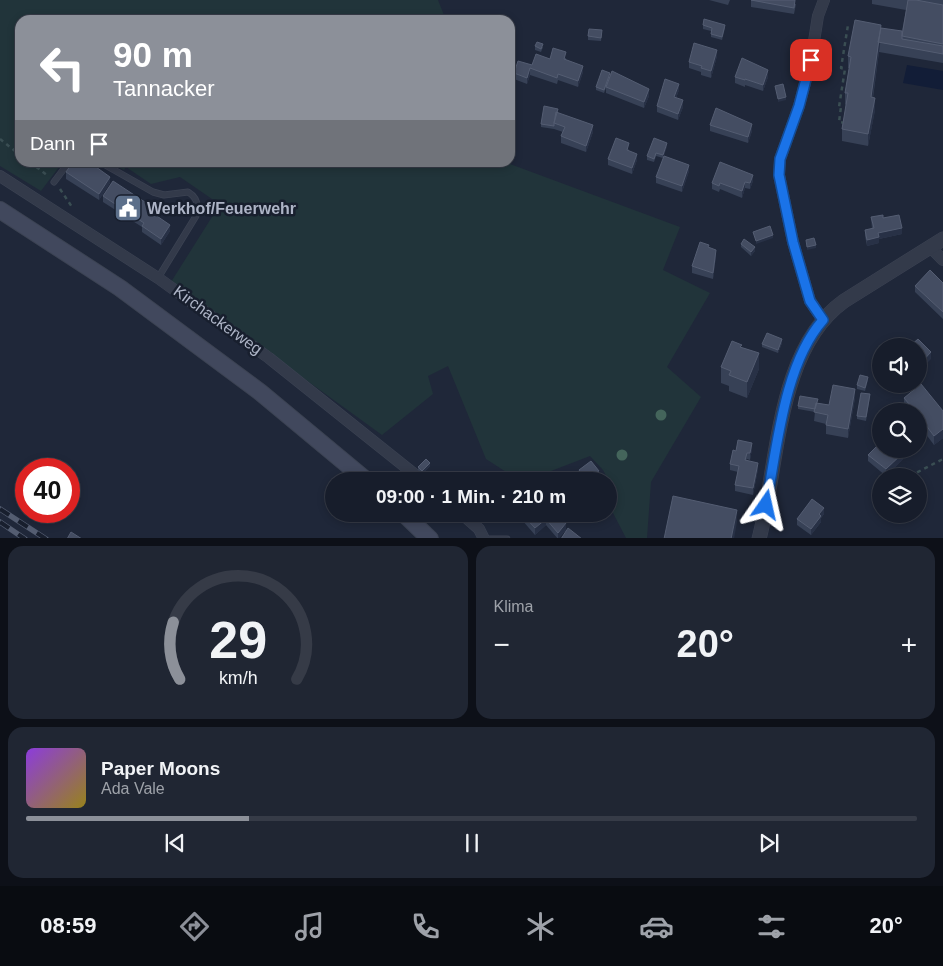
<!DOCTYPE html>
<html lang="de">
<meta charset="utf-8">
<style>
:root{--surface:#171d2b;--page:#202633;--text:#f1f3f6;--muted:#9ea2a9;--line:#363b47;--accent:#8c9099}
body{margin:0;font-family:Arial,sans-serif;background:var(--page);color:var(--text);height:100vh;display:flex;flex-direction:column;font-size:19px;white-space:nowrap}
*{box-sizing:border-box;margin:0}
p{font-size:16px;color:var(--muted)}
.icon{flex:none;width:28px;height:28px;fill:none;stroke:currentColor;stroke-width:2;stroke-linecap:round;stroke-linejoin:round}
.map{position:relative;height:538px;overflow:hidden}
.drawer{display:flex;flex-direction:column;gap:8px;padding:8px;background:#0d1018;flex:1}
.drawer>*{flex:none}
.top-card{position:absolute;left:15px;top:15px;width:500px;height:152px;border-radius:15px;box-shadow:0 2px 8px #0003,0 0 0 1px var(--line);background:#8c9099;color:#fff;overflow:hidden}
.tools{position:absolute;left:872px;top:338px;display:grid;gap:10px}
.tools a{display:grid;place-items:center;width:55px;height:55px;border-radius:50%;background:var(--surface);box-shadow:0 2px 8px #0003,0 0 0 1px var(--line);font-size:25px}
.speed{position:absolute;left:15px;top:458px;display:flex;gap:10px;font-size:25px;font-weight:700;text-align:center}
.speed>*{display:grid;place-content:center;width:65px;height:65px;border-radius:50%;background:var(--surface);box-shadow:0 2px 8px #0003,0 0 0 1px var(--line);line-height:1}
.speed .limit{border:8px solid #d22;background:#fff;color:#111}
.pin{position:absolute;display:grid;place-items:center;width:42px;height:42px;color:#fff;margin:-21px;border-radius:10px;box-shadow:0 2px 8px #0006}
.me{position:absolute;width:55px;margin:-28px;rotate:11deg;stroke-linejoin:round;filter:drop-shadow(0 0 4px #0008)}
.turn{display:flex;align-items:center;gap:18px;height:105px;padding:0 15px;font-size:22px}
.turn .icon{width:65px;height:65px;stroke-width:2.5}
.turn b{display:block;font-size:35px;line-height:42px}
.then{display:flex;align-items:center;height:48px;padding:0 15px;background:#0003;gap:10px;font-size:19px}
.big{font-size:38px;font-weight:700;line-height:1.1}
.drawer .card{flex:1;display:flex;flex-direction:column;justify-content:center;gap:8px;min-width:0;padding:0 18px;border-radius:15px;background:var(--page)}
.drawer .dial{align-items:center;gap:0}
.dial svg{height:130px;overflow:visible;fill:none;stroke:var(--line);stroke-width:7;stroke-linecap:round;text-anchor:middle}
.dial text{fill:var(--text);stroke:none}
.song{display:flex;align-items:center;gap:15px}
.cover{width:60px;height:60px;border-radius:8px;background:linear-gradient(135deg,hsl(270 70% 55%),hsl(50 70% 35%))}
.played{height:5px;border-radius:2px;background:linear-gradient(90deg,var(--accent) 25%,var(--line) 25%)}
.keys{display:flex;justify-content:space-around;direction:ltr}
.heat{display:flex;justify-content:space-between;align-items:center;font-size:28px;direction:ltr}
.drawer .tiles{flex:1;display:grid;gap:8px;grid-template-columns:1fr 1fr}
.card:last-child{grid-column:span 2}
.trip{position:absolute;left:325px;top:472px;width:292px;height:50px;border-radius:25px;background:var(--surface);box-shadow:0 2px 8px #0003,0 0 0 1px var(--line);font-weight:700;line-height:50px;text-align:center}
.menu{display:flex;height:80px;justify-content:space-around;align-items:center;background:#090c11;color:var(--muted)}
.menu .icon{width:35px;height:35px}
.menu .on{color:var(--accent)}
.menu b{font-size:22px;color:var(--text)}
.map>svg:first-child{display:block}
.green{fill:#21343a}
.water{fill:#121d37}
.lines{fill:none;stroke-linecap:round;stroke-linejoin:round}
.service-casing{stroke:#3c4353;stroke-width:7}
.minor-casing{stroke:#3c4353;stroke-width:12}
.tertiary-casing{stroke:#3c4353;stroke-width:15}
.secondary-casing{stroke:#3c4353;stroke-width:18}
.path{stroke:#3a4e53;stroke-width:2.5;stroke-dasharray:4 4;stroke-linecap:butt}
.service{stroke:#333a4a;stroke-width:5.5}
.minor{stroke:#333a4a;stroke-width:11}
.tertiary{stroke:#333a4a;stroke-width:14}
.secondary{stroke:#41485d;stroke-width:16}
.rail-casing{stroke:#545d71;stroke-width:5.5}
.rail{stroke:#181f2e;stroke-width:4;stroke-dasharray:11;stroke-linecap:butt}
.tree{fill:#44655b}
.wall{fill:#374156}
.shaded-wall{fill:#283146}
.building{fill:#444d62;stroke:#545d72}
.route-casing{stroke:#114b97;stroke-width:12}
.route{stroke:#1a73e8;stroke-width:9}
.labels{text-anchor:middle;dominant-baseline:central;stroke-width:5;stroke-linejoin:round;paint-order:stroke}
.poi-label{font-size:16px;font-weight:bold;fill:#adb4c6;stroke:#181f2e;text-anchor:start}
.street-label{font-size:16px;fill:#adb4c6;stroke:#181f2e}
</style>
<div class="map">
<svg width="943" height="539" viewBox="0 0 943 539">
<rect width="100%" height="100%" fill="#1f2739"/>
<path class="green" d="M0 0H438L446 20H20V162L62 163 41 191 0 166Z
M111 163H507L680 227 663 270 710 293 667 367 701 397 651 482 647 538H626L613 513 609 481 603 470 590 456 525 481H520L486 459 448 366 428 376 433 394 382 435 171 282 222 201 212 199 180 177 151 184 126 167 124 170Z"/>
<path class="water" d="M907 65 943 71V90L903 83Z"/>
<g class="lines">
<g class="service-casing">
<path id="service" d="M100 162 153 192 164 195 188 192C198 198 199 206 196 216L158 278
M54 182 69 162
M488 539H507"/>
</g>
<g class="minor-casing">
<path id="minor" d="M0 176 158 278 269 358 423 481
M930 247 943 260
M823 320 810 301 793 242 779 175 780 159 799 106 811 60 818 16 824 0
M462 514 479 529 484 539"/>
</g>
<g class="tertiary-casing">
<path id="tertiary" d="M759 539C779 463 776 350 844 301L943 239"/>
</g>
<g class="secondary-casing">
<path id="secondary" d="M0 210 120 288 260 392 367 481
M404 514 430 539"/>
</g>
<path class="path" d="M845 123 839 122 841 107H839L845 69 841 68 848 25
M0 139 20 155
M30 162 48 176
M60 189 72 207
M910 476 943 459"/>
<use href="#service" class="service"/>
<use href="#minor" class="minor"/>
<use href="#tertiary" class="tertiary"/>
<use href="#secondary" class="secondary"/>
<g class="rail-casing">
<path id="rail" d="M0 509 46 539
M0 522 25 539"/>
</g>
<use href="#rail" class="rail"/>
</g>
<g class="tree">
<circle cx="661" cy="415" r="5.5"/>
<circle cx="622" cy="455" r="5.5"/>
</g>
<path class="wall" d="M709 0H730L728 5Z
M751 0 796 4 794 14 751 7Z
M872 0H943V63L879 52 873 98 875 110 868 146 842 141V129L846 105 845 104V93L849 68H848V56L881 28 902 31 906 10 872 4Z
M703 25 725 28 722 40 711 37V31L703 29Z
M602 34 601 41 588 40V36Z
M535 46 543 47 541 52 535 50Z
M717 56 711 78 701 75V72L689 68V62Z
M566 58V60L583 72 578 87 558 80 557 84 530 75 527 84 514 79V73L532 65 550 59Z
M610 76 649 96 644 108 606 93V88L604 93 596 90V87Z
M735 77H768L763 91 745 85V87L735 83Z
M679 90 676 98 683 107 678 120 657 112V106Z
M558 113 593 132 586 152 561 143V136L563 132 554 129 541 127V124Z
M710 125 752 131 748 143 710 131Z
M667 146 663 158 656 156 654 162 647 160V156Z
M629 149 628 151 637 160 632 174 608 165V159Z
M689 171 682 192 656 183V177Z
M66 172 110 183 99 200 66 179Z
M753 181 750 189 745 188 742 198 720 189 719 192 712 189V183Z
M103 196 154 214 170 231 161 245 142 232V227L103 202Z
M871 217 883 218 902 234 879 239V243L867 246 865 236V230L872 229Z
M741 244 755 251 751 256 741 247Z
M709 248 716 256 713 279 692 273V266Z
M943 283V319L915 292V286Z
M782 343 778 353 762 347V344Z
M742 348 759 369 747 398 729 391V386L721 383V367Z
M868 380 865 391 857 389V385Z
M923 381 918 387 943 411V438L934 445 919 425V411H907L904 407V398L914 390 910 386V384H919Z
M870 397 866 421 857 419V416Z
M855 398 848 438 826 434V424L814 421 815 412 798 409V406L818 403 829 405Z
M752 449 750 460 747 459 746 460 758 469 753 495 735 491V485L738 472 730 470V464Z
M882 450 889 452 903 459 886 476 868 461V455Z
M430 466 422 474 418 470V467Z
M579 470 599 477H598L599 481H582L579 477Z
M478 514H511V515L503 523 493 514 485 522 478 516Z
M522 514H558L566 530 558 539 546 525 535 535 522 520Z
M824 514 821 518V522L811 535 797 525V519Z"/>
<path class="shaded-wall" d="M881 25V37L871 109V97Z
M717 50V56L711 78V71Z
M583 66V72L578 87V81Z
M530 68V75L527 84V78Z
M768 70V77L763 91V85Z
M679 84V90L674 103V97Z
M649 89V96L644 108V102Z
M786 97V100L778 102V99Z
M875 98V110L868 146V134Z
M683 100V107L678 120V114Z
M752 124V131L748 143V137Z
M593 125V132L586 152V146Z
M667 143V146L663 158V155Z
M637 154V160L632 174V168Z
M689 165V171L682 192V186Z
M753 175V181L750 189V183Z
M110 177V183L99 200V194Z
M745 182V188L742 198V191Z
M170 225V231L161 245V239Z
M902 228V234L879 239V243L867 246V240L878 233Z
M773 235V238L756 244V241Z
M816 245V248L807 250V247Z
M755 247V251L751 256V252Z
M716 250V256L713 279V273Z
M782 339V343L778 353V350Z
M931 352V359L919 371V365Z
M759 353V369L747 398V382Z
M923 378V381L914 390V387L917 384H919V382Z
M855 389V398L848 438V429Z
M943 429V438L934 445V436Z
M752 443V449L750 460V453Z
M903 453V459L886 476V469Z
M430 463V466L422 474V471Z
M758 463V469L753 495V488Z
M599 471V477L595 480V473Z
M824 508V514L821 518V522L811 535V529L819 514Z
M737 510V522L734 539H731Z
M490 514H493L485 522V519Z
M509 514H511V515L503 523V520Z
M546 519V525L535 535V528Z
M566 523V530L558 539V533Z"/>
<path class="building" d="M751 0H795L794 8Z
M908 0H916L943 5V44L902 36Z
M704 19 725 25 722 37 711 34 712 28 703 25Z
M855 20 881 25 871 97 875 98 868 134 842 129 848 93H845L851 57 848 56Z
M881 28 902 31V39L943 46V54L878 42Z
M589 29 602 30 601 38 588 36Z
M537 42 543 44 541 49 535 46Z
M694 43 717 50 711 71 701 68 702 66 689 62Z
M553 48 566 52 564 59 583 66 578 81 558 74 557 78 530 68 527 78 514 73 518 61 532 65 536 54 550 59Z
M742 58 768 70 763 85 745 79V80L735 77Z
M602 70 610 73 604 90 596 87Z
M612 71 649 89 644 102 606 87Z
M665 79 679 84 674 97 683 100 678 114 657 106Z
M783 84 786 97 778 99 775 86Z
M544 106 558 109 554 123V126L541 124Z
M716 108 752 124 748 137 710 125Z
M556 112 593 125 586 146 561 136 565 127 554 123Z
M616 138 629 143 627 150 637 154 632 168 608 159Z
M654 138 667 143 663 155 656 153 654 159 647 156Z
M664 156 689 165 682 186 656 177Z
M73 162H89L110 177 99 194 66 172Z
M720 162 753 175 750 183 745 182 742 191 720 183 719 186 712 183Z
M113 181 154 208 151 212 170 225 161 239 142 226 144 223 103 196Z
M883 215V218L899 215 902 228 878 233 879 237 867 240 865 230 874 228 871 217Z
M770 226 773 235 756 241 753 232Z
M814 238 816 245 807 247 806 240Z
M744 239 755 247 751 252 741 244Z
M700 242 709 245 708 247 716 250 713 273 692 266Z
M930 270 943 283V312L915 286Z
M767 333 782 339 778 350 762 344Z
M918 339 931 352 919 365V346H910Z
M732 341 742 345 740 347 759 353 747 382 729 375 731 371 721 367Z
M860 375 868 377 865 388 857 385Z
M919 375 923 378 919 382Z
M910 384H917L914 387Z
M921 384 943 411V429L934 436 919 416V411H915L904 398Z
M833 385 855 389 848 429 826 425 828 415 814 412 816 403 829 405Z
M861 393 870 394 866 417 857 416Z
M800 396 818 399 815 409 798 406Z
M738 440 752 443 750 453H747L745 460 758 463 753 488 735 485 739 466 730 464 733 450 736 451Z
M877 446 882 450 884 449H886L889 452 892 449H899L903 453 886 469 868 455Z
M426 459 430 463 422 471 418 467Z
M591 461 599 471 595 473 599 479 596 481H587L579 470Z
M476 476 482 481H471Z
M673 496 737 510 731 539H664Z
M812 499 824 508 819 514 821 516 811 529 797 519Z
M479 514H490L485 519Z
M496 514H509L503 520Z
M522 514H558L566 523 558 533 546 519 535 528Z
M568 528 582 539H561Z
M71 532 82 539H67Z"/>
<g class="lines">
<g class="route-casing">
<path id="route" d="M766 505C777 448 784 364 823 320L810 301 793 242 779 175 780 159 799 106 811 60"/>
</g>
<use href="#route" class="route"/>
</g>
<defs>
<g id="civic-square" transform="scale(1.4375)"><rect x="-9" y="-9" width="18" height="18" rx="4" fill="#5c6f8a" stroke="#181f2e"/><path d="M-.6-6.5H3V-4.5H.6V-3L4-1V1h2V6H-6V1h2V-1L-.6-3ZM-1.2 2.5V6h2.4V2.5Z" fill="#fff"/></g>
</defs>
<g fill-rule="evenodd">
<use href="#civic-square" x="128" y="208"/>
</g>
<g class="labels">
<g class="poi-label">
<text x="147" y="208">Werkhof/Feuerwehr</text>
</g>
<g class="street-label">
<text transform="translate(218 320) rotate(36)">Kirchackerweg</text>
</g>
</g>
</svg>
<div class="tools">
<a><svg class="icon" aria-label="sound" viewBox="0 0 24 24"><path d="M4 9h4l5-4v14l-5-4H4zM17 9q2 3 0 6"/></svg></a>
<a><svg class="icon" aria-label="search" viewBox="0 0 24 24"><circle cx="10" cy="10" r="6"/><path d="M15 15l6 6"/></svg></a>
<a><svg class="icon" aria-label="layers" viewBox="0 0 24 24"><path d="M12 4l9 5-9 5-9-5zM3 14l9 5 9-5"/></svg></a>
</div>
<div class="speed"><div class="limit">40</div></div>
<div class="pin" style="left:811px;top:60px;background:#d93025"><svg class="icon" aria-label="arrive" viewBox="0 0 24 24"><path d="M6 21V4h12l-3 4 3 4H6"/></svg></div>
<svg class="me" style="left:766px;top:505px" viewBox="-20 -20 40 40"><path d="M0-17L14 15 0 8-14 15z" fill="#1a73e8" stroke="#fff" stroke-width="4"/></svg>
<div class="trip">09:00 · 1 Min. · 210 m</div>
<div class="top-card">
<div class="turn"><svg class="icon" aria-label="left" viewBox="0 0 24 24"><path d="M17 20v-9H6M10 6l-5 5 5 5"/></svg><div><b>90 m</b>Tannacker</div></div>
<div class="then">Dann<svg class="icon" aria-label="arrive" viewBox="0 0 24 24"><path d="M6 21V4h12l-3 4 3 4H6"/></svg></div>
</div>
</div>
<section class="drawer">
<div class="tiles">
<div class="card dial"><svg viewBox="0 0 100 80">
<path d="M14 69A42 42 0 1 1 86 69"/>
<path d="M14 69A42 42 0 0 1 10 34" stroke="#8c9099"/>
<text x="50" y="56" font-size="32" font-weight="700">29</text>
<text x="50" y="72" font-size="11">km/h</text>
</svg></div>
<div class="card"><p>Klima</p>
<div class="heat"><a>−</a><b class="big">20°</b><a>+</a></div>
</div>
<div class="card">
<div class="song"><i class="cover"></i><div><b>Paper Moons</b><p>Ada Vale</p></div></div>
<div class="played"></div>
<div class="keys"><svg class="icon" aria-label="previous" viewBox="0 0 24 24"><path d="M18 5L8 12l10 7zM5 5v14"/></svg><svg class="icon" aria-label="pause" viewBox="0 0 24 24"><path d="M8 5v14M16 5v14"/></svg><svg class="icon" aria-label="next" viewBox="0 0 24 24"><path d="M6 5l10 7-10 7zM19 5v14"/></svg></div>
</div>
</div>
</section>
<nav class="menu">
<b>08:59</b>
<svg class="icon on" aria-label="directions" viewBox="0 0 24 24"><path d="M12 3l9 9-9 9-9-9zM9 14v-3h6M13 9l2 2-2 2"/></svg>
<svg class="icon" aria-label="music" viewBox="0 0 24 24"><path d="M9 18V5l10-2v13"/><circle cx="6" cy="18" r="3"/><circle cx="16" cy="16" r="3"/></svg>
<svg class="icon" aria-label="phone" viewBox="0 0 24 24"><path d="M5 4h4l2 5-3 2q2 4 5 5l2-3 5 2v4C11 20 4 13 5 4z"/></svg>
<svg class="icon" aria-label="climate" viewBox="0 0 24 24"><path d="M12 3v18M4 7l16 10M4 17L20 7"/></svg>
<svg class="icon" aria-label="car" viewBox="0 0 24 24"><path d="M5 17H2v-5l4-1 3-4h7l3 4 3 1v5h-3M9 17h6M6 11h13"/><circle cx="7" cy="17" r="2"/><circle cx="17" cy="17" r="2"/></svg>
<svg class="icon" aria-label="filters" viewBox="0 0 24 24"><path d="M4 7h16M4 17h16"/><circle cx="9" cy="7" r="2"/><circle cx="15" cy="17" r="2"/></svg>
<b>20°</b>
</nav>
